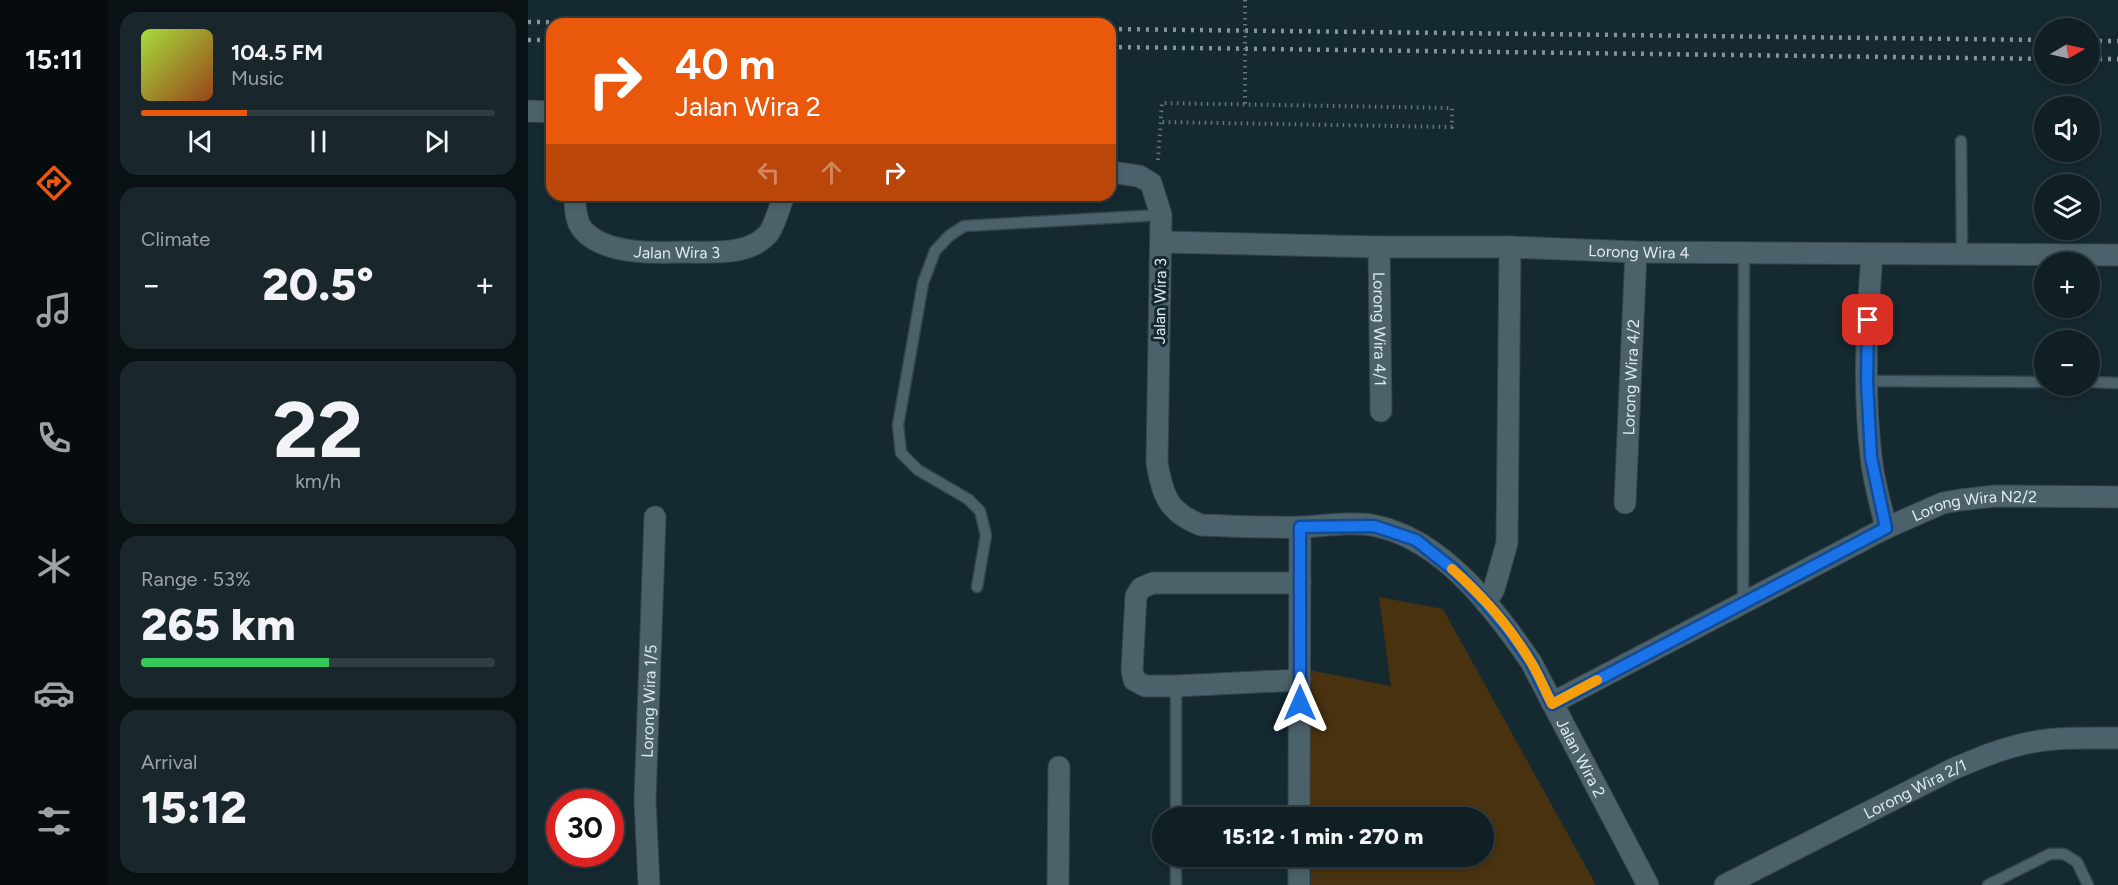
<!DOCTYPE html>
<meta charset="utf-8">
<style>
:root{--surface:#101f24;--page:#19272c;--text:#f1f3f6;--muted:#9ca2a6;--line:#303d41;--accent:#ea580c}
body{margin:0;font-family:Figtree,sans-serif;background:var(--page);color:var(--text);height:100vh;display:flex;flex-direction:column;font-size:22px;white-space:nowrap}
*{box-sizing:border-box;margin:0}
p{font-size:20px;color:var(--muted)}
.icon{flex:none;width:33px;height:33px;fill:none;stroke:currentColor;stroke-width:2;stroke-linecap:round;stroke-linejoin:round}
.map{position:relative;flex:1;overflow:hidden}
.sheet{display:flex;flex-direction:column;gap:12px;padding:12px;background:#091114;width:420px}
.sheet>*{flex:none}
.top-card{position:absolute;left:18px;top:18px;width:570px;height:183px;border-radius:18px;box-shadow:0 3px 9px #0003,0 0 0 2px var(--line);background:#ea580c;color:#fff;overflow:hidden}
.needle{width:39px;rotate:81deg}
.fabs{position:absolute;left:1506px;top:18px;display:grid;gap:12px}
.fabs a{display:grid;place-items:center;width:66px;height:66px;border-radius:50%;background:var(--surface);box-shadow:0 3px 9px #0003,0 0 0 2px var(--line);font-size:30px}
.speed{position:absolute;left:18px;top:789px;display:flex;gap:12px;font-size:30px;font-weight:700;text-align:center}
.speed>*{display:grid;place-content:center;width:78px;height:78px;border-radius:50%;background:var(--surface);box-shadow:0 3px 9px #0003,0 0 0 2px var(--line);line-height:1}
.speed .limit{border:9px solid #d22;background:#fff;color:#111}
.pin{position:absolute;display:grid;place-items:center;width:51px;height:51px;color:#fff;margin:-26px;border-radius:12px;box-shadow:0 3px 9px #0006}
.me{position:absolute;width:66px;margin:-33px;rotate:0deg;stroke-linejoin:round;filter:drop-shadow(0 0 4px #0008)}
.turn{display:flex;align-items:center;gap:21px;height:126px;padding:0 30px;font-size:27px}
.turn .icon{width:78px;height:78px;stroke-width:2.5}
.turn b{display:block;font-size:42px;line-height:51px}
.lanes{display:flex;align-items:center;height:57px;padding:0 30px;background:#0003;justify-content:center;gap:30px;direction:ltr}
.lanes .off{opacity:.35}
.big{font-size:45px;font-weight:800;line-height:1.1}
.sheet .card{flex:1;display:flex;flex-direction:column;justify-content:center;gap:9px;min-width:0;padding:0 21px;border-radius:18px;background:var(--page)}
.sheet .dial{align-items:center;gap:0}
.dial b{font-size:78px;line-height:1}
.song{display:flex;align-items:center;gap:18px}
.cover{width:72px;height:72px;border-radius:9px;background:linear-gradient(135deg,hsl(80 70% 55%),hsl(20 70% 35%))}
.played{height:6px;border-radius:3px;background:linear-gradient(90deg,var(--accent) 30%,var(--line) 30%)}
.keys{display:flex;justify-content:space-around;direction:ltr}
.heat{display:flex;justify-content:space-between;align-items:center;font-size:33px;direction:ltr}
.charge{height:9px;border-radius:4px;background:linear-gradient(90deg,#34c759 53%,var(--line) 0)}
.trip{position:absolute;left:624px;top:807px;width:342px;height:60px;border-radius:30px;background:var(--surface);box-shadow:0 3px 9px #0003,0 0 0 2px var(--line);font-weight:800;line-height:60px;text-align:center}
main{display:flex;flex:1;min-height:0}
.tabs{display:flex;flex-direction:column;width:108px;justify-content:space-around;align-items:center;background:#060c0e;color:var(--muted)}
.tabs .icon{width:42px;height:42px}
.tabs .active{color:var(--accent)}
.tabs b{font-size:27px;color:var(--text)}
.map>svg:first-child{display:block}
.green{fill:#49320f}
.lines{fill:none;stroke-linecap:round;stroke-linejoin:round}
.lane-casing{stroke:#36464c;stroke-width:13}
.street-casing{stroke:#36464c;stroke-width:23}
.path{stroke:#65767c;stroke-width:4;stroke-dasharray:1.5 4.5;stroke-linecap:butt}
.lane{stroke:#4c626a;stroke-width:10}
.street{stroke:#4c626a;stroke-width:21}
.rail{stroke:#86959b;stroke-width:4.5;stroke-dasharray:3 6;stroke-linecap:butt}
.path-bridge{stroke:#65767c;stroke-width:4;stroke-dasharray:1.5 4.5;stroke-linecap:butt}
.route-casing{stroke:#114b97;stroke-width:15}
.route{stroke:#1a73e8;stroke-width:10}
.slow{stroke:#f59e0b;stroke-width:10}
.labels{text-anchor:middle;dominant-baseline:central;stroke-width:6;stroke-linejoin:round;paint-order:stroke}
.street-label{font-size:16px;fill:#deeaef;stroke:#152930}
</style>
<main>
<nav class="tabs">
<b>15:11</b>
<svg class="icon active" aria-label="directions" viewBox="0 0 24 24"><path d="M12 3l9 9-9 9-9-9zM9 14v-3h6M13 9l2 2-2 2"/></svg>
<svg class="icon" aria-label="music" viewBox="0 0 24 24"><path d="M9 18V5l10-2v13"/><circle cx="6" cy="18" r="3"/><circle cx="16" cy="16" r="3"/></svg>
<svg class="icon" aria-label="phone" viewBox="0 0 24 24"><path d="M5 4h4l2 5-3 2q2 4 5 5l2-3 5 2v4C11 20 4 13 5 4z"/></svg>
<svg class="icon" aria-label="climate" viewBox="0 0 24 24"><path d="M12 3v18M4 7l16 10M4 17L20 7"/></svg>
<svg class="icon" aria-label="car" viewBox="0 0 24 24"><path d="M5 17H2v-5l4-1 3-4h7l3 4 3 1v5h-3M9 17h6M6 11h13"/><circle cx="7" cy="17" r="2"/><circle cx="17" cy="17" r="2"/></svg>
<svg class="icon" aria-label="filters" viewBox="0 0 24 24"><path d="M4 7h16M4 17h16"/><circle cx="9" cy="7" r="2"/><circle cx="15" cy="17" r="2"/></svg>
</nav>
<section class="sheet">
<div class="card">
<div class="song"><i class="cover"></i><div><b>104.5 FM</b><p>Music</p></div></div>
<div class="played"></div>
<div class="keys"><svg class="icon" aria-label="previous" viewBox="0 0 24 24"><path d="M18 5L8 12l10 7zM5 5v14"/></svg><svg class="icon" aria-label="pause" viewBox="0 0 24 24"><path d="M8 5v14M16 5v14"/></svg><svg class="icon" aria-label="next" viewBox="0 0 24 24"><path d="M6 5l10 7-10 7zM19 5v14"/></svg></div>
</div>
<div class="card"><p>Climate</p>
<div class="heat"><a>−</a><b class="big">20.5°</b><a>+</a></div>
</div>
<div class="card dial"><b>22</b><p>km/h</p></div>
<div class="card"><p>Range · 53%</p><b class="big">265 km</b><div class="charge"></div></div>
<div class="card"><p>Arrival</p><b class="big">15:12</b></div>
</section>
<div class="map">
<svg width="1590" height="885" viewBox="0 0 1590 885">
<rect width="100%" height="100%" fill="#152930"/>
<path class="green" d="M851 597 915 609 1068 885H783V857L956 856V818L782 817 781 670 863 686Z"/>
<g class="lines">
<g class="lane-casing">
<path id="lane" d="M1433 141 1434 253
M1339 381 1516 382
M1562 382 1590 383
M449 587 458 535 452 511 440 499 390 470 373 453 370 425 395 283 407 251 421 236 436 226 633 215
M1215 602 1216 253
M648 818V686
M648 885V856
M1460 885 1522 854H1536L1549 862 1560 885"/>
</g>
<g class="street-casing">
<g id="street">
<path d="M0 111 24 112"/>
<path id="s1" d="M582 172 611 176 623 183 633 215 629 463C635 496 640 512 673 525 707 526 741 528 774 527 798 526 824 521 848 526 915 540 966 608 1003 662L1120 885"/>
<path id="s2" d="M47 195C47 206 47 221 55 230 77 255 127 253 157 252 183 252 221 256 240 234 247 226 252 205 256 195"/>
<path id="s3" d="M633 242 851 247H982L1108 252 1590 255"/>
<path id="s4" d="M851 247 853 411"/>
<path d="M1344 254C1339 320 1335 390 1343 456 1345 480 1353 505 1358 528"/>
<path id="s5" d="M1097 503 1108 252"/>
<path d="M772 583H625L613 588 608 596 604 670 606 680 617 686H648L772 680"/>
<path d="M958 603 966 589 979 543 982 247"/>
<path id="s6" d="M1024 703 1358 528 1415 503 1432 500 1467 496 1590 497"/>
<path d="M771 818 772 527"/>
<path id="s7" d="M121 885 117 801 127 517"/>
<path d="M530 885 531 767"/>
<path d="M771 885V856"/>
<path id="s8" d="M1197 885 1425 769C1451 758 1477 747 1505 742 1533 737 1562 738 1590 738"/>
</g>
</g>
<path class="path" d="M630 160 634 103 924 108V127L634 122"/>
<use href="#lane" class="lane"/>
<use href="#street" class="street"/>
<path class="rail" d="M0 22 202 24
M582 29 1516 40
M0 40H24
M1562 41H1590
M582 47 1516 59
M1562 59H1590"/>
<path class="path-bridge" d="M717 0V104"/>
</g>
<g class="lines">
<g class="route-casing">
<path id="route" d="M772 703V527L846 526 888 540 926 570 958 603 980 629 1003 662 1024 704 1358 528 1343 457 1339 381 1340 320"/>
</g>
<use href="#route" class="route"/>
<path class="slow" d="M924 569C954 595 982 627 1003 662 1011 675 1017 690 1024 704L1069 680"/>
</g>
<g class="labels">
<g class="street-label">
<text stroke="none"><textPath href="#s2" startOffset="136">Jalan Wira 3</textPath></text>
<text stroke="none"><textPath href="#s3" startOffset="478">Lorong Wira 4</textPath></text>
<text transform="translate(632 301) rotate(-89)">Jalan Wira 3</text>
<text stroke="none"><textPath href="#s4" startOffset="82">Lorong Wira 4/1</textPath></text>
<text stroke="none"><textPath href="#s5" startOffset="126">Lorong Wira 4/2</textPath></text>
<text stroke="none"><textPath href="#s6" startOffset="470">Lorong Wira N2/2</textPath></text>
<text stroke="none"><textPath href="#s7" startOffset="184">Lorong Wira 1/5</textPath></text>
<text stroke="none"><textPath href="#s1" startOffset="900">Jalan Wira 2</textPath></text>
<text stroke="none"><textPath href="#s8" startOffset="213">Lorong Wira 2/1</textPath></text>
</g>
</g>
</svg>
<div class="fabs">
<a><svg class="needle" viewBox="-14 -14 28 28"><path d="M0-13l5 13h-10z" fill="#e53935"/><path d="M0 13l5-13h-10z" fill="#9ca2a6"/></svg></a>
<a><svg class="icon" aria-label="sound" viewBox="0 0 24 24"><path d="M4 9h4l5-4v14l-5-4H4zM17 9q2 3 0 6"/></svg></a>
<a><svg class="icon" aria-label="layers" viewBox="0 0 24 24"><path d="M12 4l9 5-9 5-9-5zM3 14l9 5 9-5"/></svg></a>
<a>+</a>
<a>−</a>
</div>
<div class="speed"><div class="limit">30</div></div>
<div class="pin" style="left:1340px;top:320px;background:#d93025"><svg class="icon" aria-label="arrive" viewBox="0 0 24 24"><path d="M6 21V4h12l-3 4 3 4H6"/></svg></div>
<svg class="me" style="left:772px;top:703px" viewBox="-20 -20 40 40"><path d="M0-17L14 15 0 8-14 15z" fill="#1a73e8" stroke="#fff" stroke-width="4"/></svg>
<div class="trip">15:12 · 1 min · 270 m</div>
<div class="top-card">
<div class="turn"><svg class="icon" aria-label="right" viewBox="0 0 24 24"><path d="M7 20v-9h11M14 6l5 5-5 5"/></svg><div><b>40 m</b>Jalan Wira 2</div></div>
<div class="lanes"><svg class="icon off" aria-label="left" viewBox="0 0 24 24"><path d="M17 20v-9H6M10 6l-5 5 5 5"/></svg><svg class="icon off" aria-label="ahead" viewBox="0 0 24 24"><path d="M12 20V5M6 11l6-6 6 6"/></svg><svg class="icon" aria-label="right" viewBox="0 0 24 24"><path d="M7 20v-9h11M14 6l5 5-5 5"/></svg></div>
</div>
</div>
</main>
